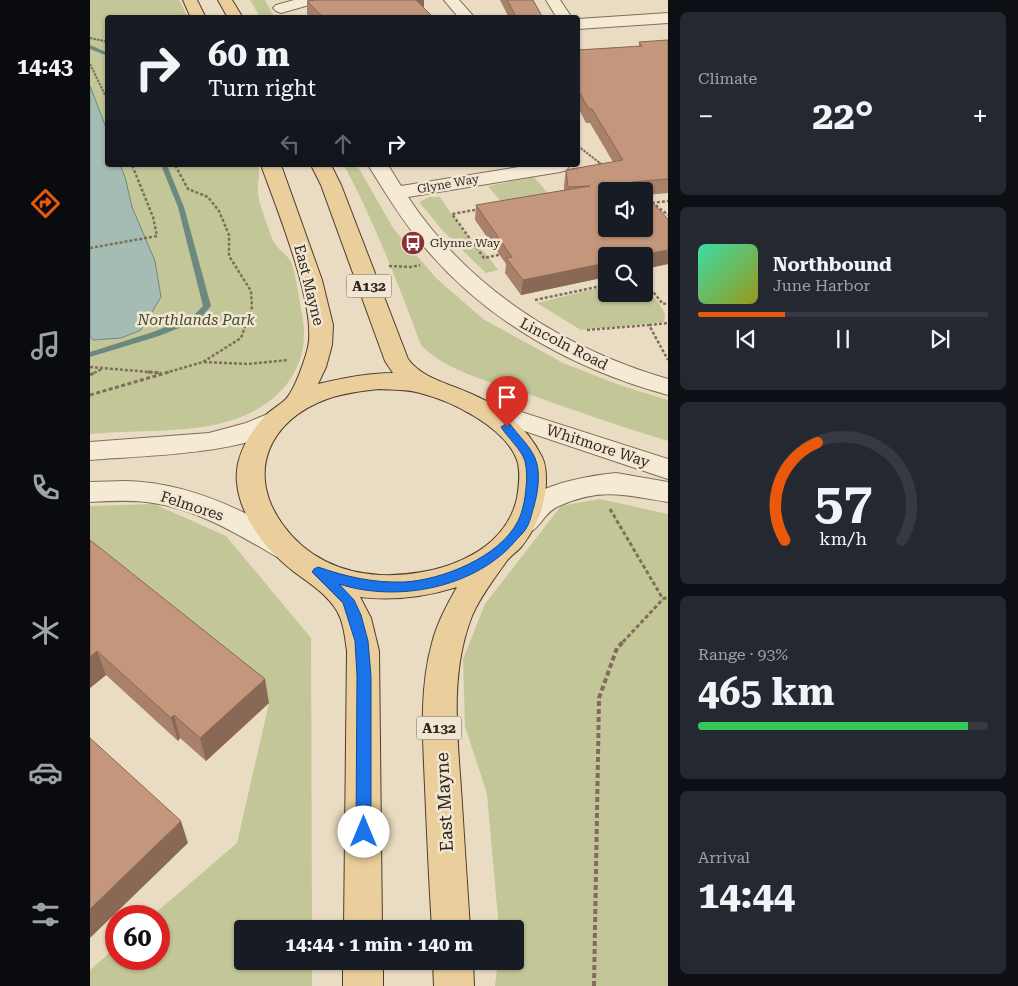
<!DOCTYPE html>
<meta charset="utf-8">
<style>
:root{--surface:#171b24;--page:#242831;--text:#f1f3f6;--muted:#9ea1a6;--line:#363941;--accent:#ea580c}
body{margin:0;font-family:"Roboto Serif",serif;background:var(--page);color:var(--text);height:100vh;display:flex;flex-direction:column;font-size:19px;white-space:nowrap}
*{box-sizing:border-box;margin:0}
p{font-size:16px;color:var(--muted)}
.icon{flex:none;width:28px;height:28px;fill:none;stroke:currentColor;stroke-width:2;stroke-linecap:round;stroke-linejoin:round}
.map{position:relative;flex:1;overflow:hidden}
.drawer{display:flex;flex-direction:column;gap:12px;padding:12px;background:#0d0f14;width:350px}
.drawer>*{flex:none}
.guide{position:absolute;left:15px;top:15px;width:475px;height:152px;border-radius:5px;box-shadow:0 1px 4px #0004;background:#171b24;color:var(--text);overflow:hidden}
.tools{position:absolute;left:508px;top:182px;display:grid;gap:10px}
.tools a{display:grid;place-items:center;width:55px;height:55px;border-radius:5px;background:var(--surface);box-shadow:0 1px 4px #0004;font-size:25px}
.speed{position:absolute;left:15px;top:905px;display:flex;gap:10px;font-size:25px;font-weight:700;text-align:center}
.speed>*{display:grid;place-content:center;width:65px;height:65px;border-radius:50%;background:var(--surface);box-shadow:0 1px 4px #0004;line-height:1}
.speed .limit{border:8px solid #d22;background:#fff;color:#111}
.pin{position:absolute;display:grid;place-items:center;width:42px;height:42px;color:#fff;margin:-51px -21px;border-radius:50% 50% 50% 0;rotate:-45deg;box-shadow:0 0 5px #0007}
.pin .icon{rotate:45deg}
.me{position:absolute;width:55px;margin:-28px;rotate:0deg;stroke-linejoin:round;filter:drop-shadow(0 0 4px #0008)}
.turn{display:flex;align-items:center;gap:18px;height:105px;padding:0 20px;font-size:22px}
.turn .icon{width:65px;height:65px;stroke-width:2.5}
.turn b{display:block;font-size:35px;line-height:42px}
.lanes{display:flex;align-items:center;height:48px;padding:0 20px;background:#0003;justify-content:center;gap:25px;direction:ltr}
.lanes .off{opacity:.35}
.big{font-size:38px;font-weight:700;line-height:1.1}
.drawer .card{flex:1;display:flex;flex-direction:column;justify-content:center;gap:8px;min-width:0;padding:0 18px;border-radius:8px;background:var(--page)}
.drawer .dial{align-items:center;gap:0}
.dial svg{height:130px;overflow:visible;fill:none;stroke:var(--line);stroke-width:7;stroke-linecap:round;text-anchor:middle}
.dial text{fill:var(--text);stroke:none}
.song{display:flex;align-items:center;gap:15px}
.cover{width:60px;height:60px;border-radius:8px;background:linear-gradient(135deg,hsl(160 70% 55%),hsl(60 70% 35%))}
.played{height:5px;border-radius:2px;background:linear-gradient(90deg,var(--accent) 30%,var(--line) 30%)}
.keys{display:flex;justify-content:space-around;direction:ltr}
.heat{display:flex;justify-content:space-between;align-items:center;font-size:28px;direction:ltr}
.charge{height:8px;border-radius:4px;background:linear-gradient(90deg,#34c759 93%,var(--line) 0)}
.trip{position:absolute;left:144px;top:920px;width:290px;height:50px;border-radius:5px;background:var(--surface);box-shadow:0 1px 4px #0004;font-weight:700;line-height:50px;text-align:center}
main{display:flex;flex:1;min-height:0}
.tabs{display:flex;flex-direction:column;width:90px;justify-content:space-around;align-items:center;background:#090b0e;color:var(--muted)}
.tabs .icon{width:35px;height:35px}
.tabs .active{color:var(--accent)}
.tabs b{font-size:22px;color:var(--text)}
.map>svg:first-child{display:block}
.green{fill:#c3c697}
.water{fill:#a4bcb4;stroke:#6c8980}
.lines{fill:none;stroke-linecap:round;stroke-linejoin:round}
.stream{fill:#6c8980;fill-rule:evenodd}
.minor-casing{stroke:#816d5b;stroke-width:2}
.major-casing{stroke:#4f3c2f;stroke-width:2}
.path-far3{stroke:#816d5b;stroke-width:2;stroke-dasharray:2.5 1;stroke-linecap:butt}
.path-far2{stroke:#816d5b;stroke-width:2.5;stroke-dasharray:3 2;stroke-linecap:butt}
.path-far1{stroke:#816d5b;stroke-width:3;stroke-dasharray:4 2.5;stroke-linecap:butt}
.path{stroke:#816d5b;stroke-width:4;stroke-dasharray:5 3;stroke-linecap:butt}
.minor{fill:#f5ead4;fill-rule:evenodd}
.major{fill:#eace9c;fill-rule:evenodd}
.wall{fill:#a9816a;fill-rule:evenodd}
.shaded-wall{fill:#896956}
.building{fill:#c4967b;stroke:#896956}
.route{fill:#1a73e8;stroke:#114b97}
.labels{text-anchor:middle;dominant-baseline:central;stroke-width:5;stroke-linejoin:round;paint-order:stroke}
.far-street-label{font-size:12px;fill:#32271e;stroke:#f1e6d1}
.far-poi-label{font-size:12px;fill:#32271e;stroke:#f1e6d1;text-anchor:start}
.shield{fill:#f1e6d1;stroke:#6b6054;stroke-width:1}
.shield-label{font-size:14px;font-weight:bold;fill:#32271e}
.street-label{font-size:15px;fill:#32271e;stroke:#f1e6d1}
.park-label{font-size:15px;font-style:italic;fill:#454d26;stroke:#f1e6d1}
.near-street-label{font-size:18px;fill:#32271e;stroke:#f1e6d1}
</style>
<main>
<nav class="tabs">
<b>14:43</b>
<svg class="icon active" aria-label="directions" viewBox="0 0 24 24"><path d="M12 3l9 9-9 9-9-9zM9 14v-3h6M13 9l2 2-2 2"/></svg>
<svg class="icon" aria-label="music" viewBox="0 0 24 24"><path d="M9 18V5l10-2v13"/><circle cx="6" cy="18" r="3"/><circle cx="16" cy="16" r="3"/></svg>
<svg class="icon" aria-label="phone" viewBox="0 0 24 24"><path d="M5 4h4l2 5-3 2q2 4 5 5l2-3 5 2v4C11 20 4 13 5 4z"/></svg>
<svg class="icon" aria-label="climate" viewBox="0 0 24 24"><path d="M12 3v18M4 7l16 10M4 17L20 7"/></svg>
<svg class="icon" aria-label="car" viewBox="0 0 24 24"><path d="M5 17H2v-5l4-1 3-4h7l3 4 3 1v5h-3M9 17h6M6 11h13"/><circle cx="7" cy="17" r="2"/><circle cx="17" cy="17" r="2"/></svg>
<svg class="icon" aria-label="filters" viewBox="0 0 24 24"><path d="M4 7h16M4 17h16"/><circle cx="9" cy="7" r="2"/><circle cx="15" cy="17" r="2"/></svg>
</nav>
<div class="map">
<svg width="578" height="986" viewBox="0 0 578 986">
<rect width="100%" height="100%" fill="#e9dcc2"/>
<path class="green" d="M0 0H89L98 17 18 18V165H168C171 174 167 181 168 191 168 203 178 226 182 238 185 248 196 253 201 262 206 272 209 301 212 314 217 340 213 363 196 385 150 441 65 427 0 434Z
M160 0H175L184 17H170Z
M254 165H267L303 228 346 278 393 319 473 363 532 386 578 400V441C532 427 486 411 441 395 403 382 360 374 331 345 308 284 285 223 254 165Z
M444 177 460 196 413 204 398 186Z
M340 197H350L372 230 397 255 408 270 396 273 353 231 329 202Z
M516 286V294H554V287L569 303 575 314 574 322 491 330 447 303Z
M510 499 578 514V986H405L408 961H425V929H409L397 794 375 726 373 659 395 604 471 506Z
M64 504 136 536 221 638 222 929H152V961H222V986H0V970L26 947V959H69V916H62L147 843 179 703 0 559V506Z"/>
<path class="water" d="M0 86 17 130 18 165H30L35 177 42 207 65 261 71 297 51 330 31 338 3 340 0 336Z"/>
<g class="lines">
<path class="stream" d="M0 45 18 53V56L0 49Z
M71 165H77L94 207 121 306 109 320 69 336 0 357V352L63 332 103 316 113 306 88 207Z"/>
<g class="minor-casing">
<path id="minor" d="M204 0H228L226 3 191 13 186 11 183 8 186 5Z
M354 0H369L385 18H369Z
M456 0H470L482 18H467Z
M578 13V23L488 29V19Z
M278 165H298L311 186 441 165H479L477 170 470 172 318 197C378 288 474 349 578 379V395C483 369 395 321 332 244 311 219 295 192 278 165Z
M384 397 578 459V479L375 411 371 405 375 399Z
M187 410 196 413 200 419C178 455 41 456 0 460V442L119 433 156 423Z
M526 473 578 482V502C535 495 511 487 469 506 448 515 450 540 423 532L419 524C424 515 432 503 441 497 458 483 504 475 526 473Z
M36 481C88 482 137 502 181 527 193 533 205 537 211 549L207 557 197 560 187 557C146 533 105 508 57 502 38 500 19 501 0 502V482Z"/>
</g>
<g class="major-casing">
<path id="major" d="M93 0H107L116 18H101Z
M128 0H142L153 18H138Z
M171 165H191L232 280 243 325 242 345 236 367 228 384C253 378 278 373 303 373L295 361 231 185 221 165H241L251 185 318 359C332 378 357 383 377 392 409 405 437 426 452 457 456 465 456 474 456 483 455 507 446 528 432 546 427 552 420 556 416 562 404 579 390 597 382 616 360 672 367 731 371 789 374 835 377 882 380 929H342C339 882 337 834 335 787 333 739 329 690 342 643 347 623 357 605 367 587 335 597 304 601 270 597L281 618 289 651 292 929H254L257 651C255 638 254 623 247 611 236 593 219 583 203 571 177 551 150 517 147 483 144 456 160 432 178 413 184 408 191 404 196 399 205 389 215 360 218 347 227 306 186 207 171 165ZM289 389C303 390 317 389 330 393 362 401 415 427 427 460 431 472 429 486 427 498 414 557 342 577 290 575 251 573 216 557 193 525 155 473 179 420 237 399 253 393 272 391 289 389Z
M253 961H293V986H253Z
M343 961H383L384 986H344Z"/>
</g>
<path class="path-far3" d="M0 38 18 42
M0 64 18 101
M488 146 511 164"/>
<path class="path-far2" d="M509 163 515 167
M554 196 578 215
M562 203 578 201
M390 209 362 214 394 258 413 254
M0 248 67 236 63 217 42 165
M299 266 321 267 330 265
M554 281 573 304 578 303
M445 300 516 285
M559 325 578 323
M497 330 559 325 578 360
M114 362 158 364 198 360
M0 367 71 373
M4 373 12 369
M75 373 113 362 151 338 162 307 161 291 139 256V235L129 211 118 197 98 189 85 165"/>
<path class="path-far1" d="M58 372 71 373
M0 375 6 372
M0 395 79 372
M520 509 573 599
M533 642 573 599 578 597"/>
<path class="path" d="M504 986 509 698 527 648 534 641"/>
<use href="#minor" class="minor"/>
<use href="#major" class="major"/>
</g>
<path class="wall" d="M222 0H334V7H333L344 18H221L217 14V1Z
M410 0H443L453 18H419Z
M578 40V193L555 195 578 219V264L554 269 516 256V277L431 295 415 273 416 264 385 220 386 205 474 190V185L476 170 523 162 500 123H496L488 107V50L549 46V42ZM516 191H554V229Z
M0 540 179 703 116 761 90 738 88 741 16 675 0 688Z"/>
<path class="shaded-wall" d="M322 0H334V7L322 9Z
M578 250V264L554 269V256H546Z
M516 263V277L431 295 433 280Z
M7 651 16 675 0 688V657Z
M175 679 179 703 116 761 110 738Z
M84 715 90 738 88 741 81 718Z
M91 821 98 843 0 938V909Z"/>
<path class="building" d="M225 0H326L344 18H234L217 1Z
M417 0H443L453 18H427Z
M578 40V179L542 182 551 191H516V229H554V194L578 219V250L546 256H516V263L433 280 416 258 422 257 386 205 500 186 478 187 476 170 533 160 502 109H499L488 90V50L552 46 549 42Z
M0 540 175 679 110 738 84 715 81 718 7 651 0 657Z
M0 738 91 821 0 909Z"/>
<path class="route" d="M417 423 420 424C428 435 440 446 445 458 451 472 448 492 444 506 442 512 441 519 438 525 436 530 431 535 427 539 387 588 307 603 249 584L264 600 271 615 278 641 281 676V832L279 837 274 839 268 837 266 832 267 676 265 641 253 603 222 572 224 569 228 567C257 577 283 583 314 582 352 580 410 557 428 521 433 511 435 499 436 488 437 479 437 470 435 461 431 449 418 438 411 427Z"/>
<defs>
<g id="bus-disc" transform="scale(1.25)"><circle r="9.5" fill="#8a3136" stroke="#f1e6d1"/><path d="M-5-6H5V4H4V6H2V4H-2V6H-4V4H-5ZM-3.5-4V0h7V-4ZM-3.5 1.2v1.5H-2V1.2ZM2 1.2v1.5H3.5V1.2Z" fill="#fff"/></g>
</defs>
<g fill-rule="evenodd">
<use href="#bus-disc" x="323" y="243"/>
</g>
<g class="labels">
<g class="far-street-label">
<text transform="translate(358 184) rotate(-10)">Glyne Way</text>
</g>
<g class="far-poi-label">
<text x="340" y="243">Glynne Way</text>
</g>
<g class="shield">
<rect x="256.5" y="274.5" width="45" height="23" rx="4"/>
<rect x="326.5" y="716.5" width="45" height="23" rx="4"/>
</g>
<g class="shield-label">
<text x="279" y="286">A132</text>
<text x="349" y="728">A132</text>
</g>
<g class="street-label">
<text transform="translate(219 285) rotate(76)">East Mayne</text>
<text transform="translate(474 344) rotate(27)">Lincoln Road</text>
<text transform="translate(508 446) rotate(18)">Whitmore Way</text>
<text transform="translate(102 506) rotate(18)">Felmores</text>
</g>
<g class="park-label">
<text x="106" y="320">Northlands Park</text>
</g>
<g class="near-street-label">
<text transform="translate(354 802) rotate(-93)">East Mayne</text>
</g>
</g>
</svg>
<div class="tools">
<a><svg class="icon" aria-label="sound" viewBox="0 0 24 24"><path d="M4 9h4l5-4v14l-5-4H4zM17 9q2 3 0 6"/></svg></a>
<a><svg class="icon" aria-label="search" viewBox="0 0 24 24"><circle cx="10" cy="10" r="6"/><path d="M15 15l6 6"/></svg></a>
</div>
<div class="speed"><div class="limit">60</div></div>
<div class="pin" style="left:417px;top:427px;background:#d93025"><svg class="icon" aria-label="arrive" viewBox="0 0 24 24"><path d="M6 21V4h12l-3 4 3 4H6"/></svg></div>
<svg class="me" style="left:274px;top:832px" viewBox="-20 -20 40 40"><circle r="19" fill="#fff"/><path d="M0-13L10 11 0 6-10 11z" fill="#1a73e8"/></svg>
<div class="trip">14:44 · 1 min · 140 m</div>
<div class="guide">
<div class="turn"><svg class="icon" aria-label="right" viewBox="0 0 24 24"><path d="M7 20v-9h11M14 6l5 5-5 5"/></svg><div><b>60 m</b>Turn right</div></div>
<div class="lanes"><svg class="icon off" aria-label="left" viewBox="0 0 24 24"><path d="M17 20v-9H6M10 6l-5 5 5 5"/></svg><svg class="icon off" aria-label="ahead" viewBox="0 0 24 24"><path d="M12 20V5M6 11l6-6 6 6"/></svg><svg class="icon" aria-label="right" viewBox="0 0 24 24"><path d="M7 20v-9h11M14 6l5 5-5 5"/></svg></div>
</div>
</div>
<section class="drawer">
<div class="card"><p>Climate</p>
<div class="heat"><a>−</a><b class="big">22°</b><a>+</a></div>
</div>
<div class="card">
<div class="song"><i class="cover"></i><div><b>Northbound</b><p>June Harbor</p></div></div>
<div class="played"></div>
<div class="keys"><svg class="icon" aria-label="previous" viewBox="0 0 24 24"><path d="M18 5L8 12l10 7zM5 5v14"/></svg><svg class="icon" aria-label="pause" viewBox="0 0 24 24"><path d="M8 5v14M16 5v14"/></svg><svg class="icon" aria-label="next" viewBox="0 0 24 24"><path d="M6 5l10 7-10 7zM19 5v14"/></svg></div>
</div>
<div class="card dial"><svg viewBox="0 0 100 80">
<path d="M14 69A42 42 0 1 1 86 69"/>
<path d="M14 69A42 42 0 0 1 34 9" stroke="#ea580c"/>
<text x="50" y="56" font-size="32" font-weight="700">57</text>
<text x="50" y="72" font-size="11">km/h</text>
</svg></div>
<div class="card"><p>Range · 93%</p><b class="big">465 km</b><div class="charge"></div></div>
<div class="card"><p>Arrival</p><b class="big">14:44</b></div>
</section>
</main>
